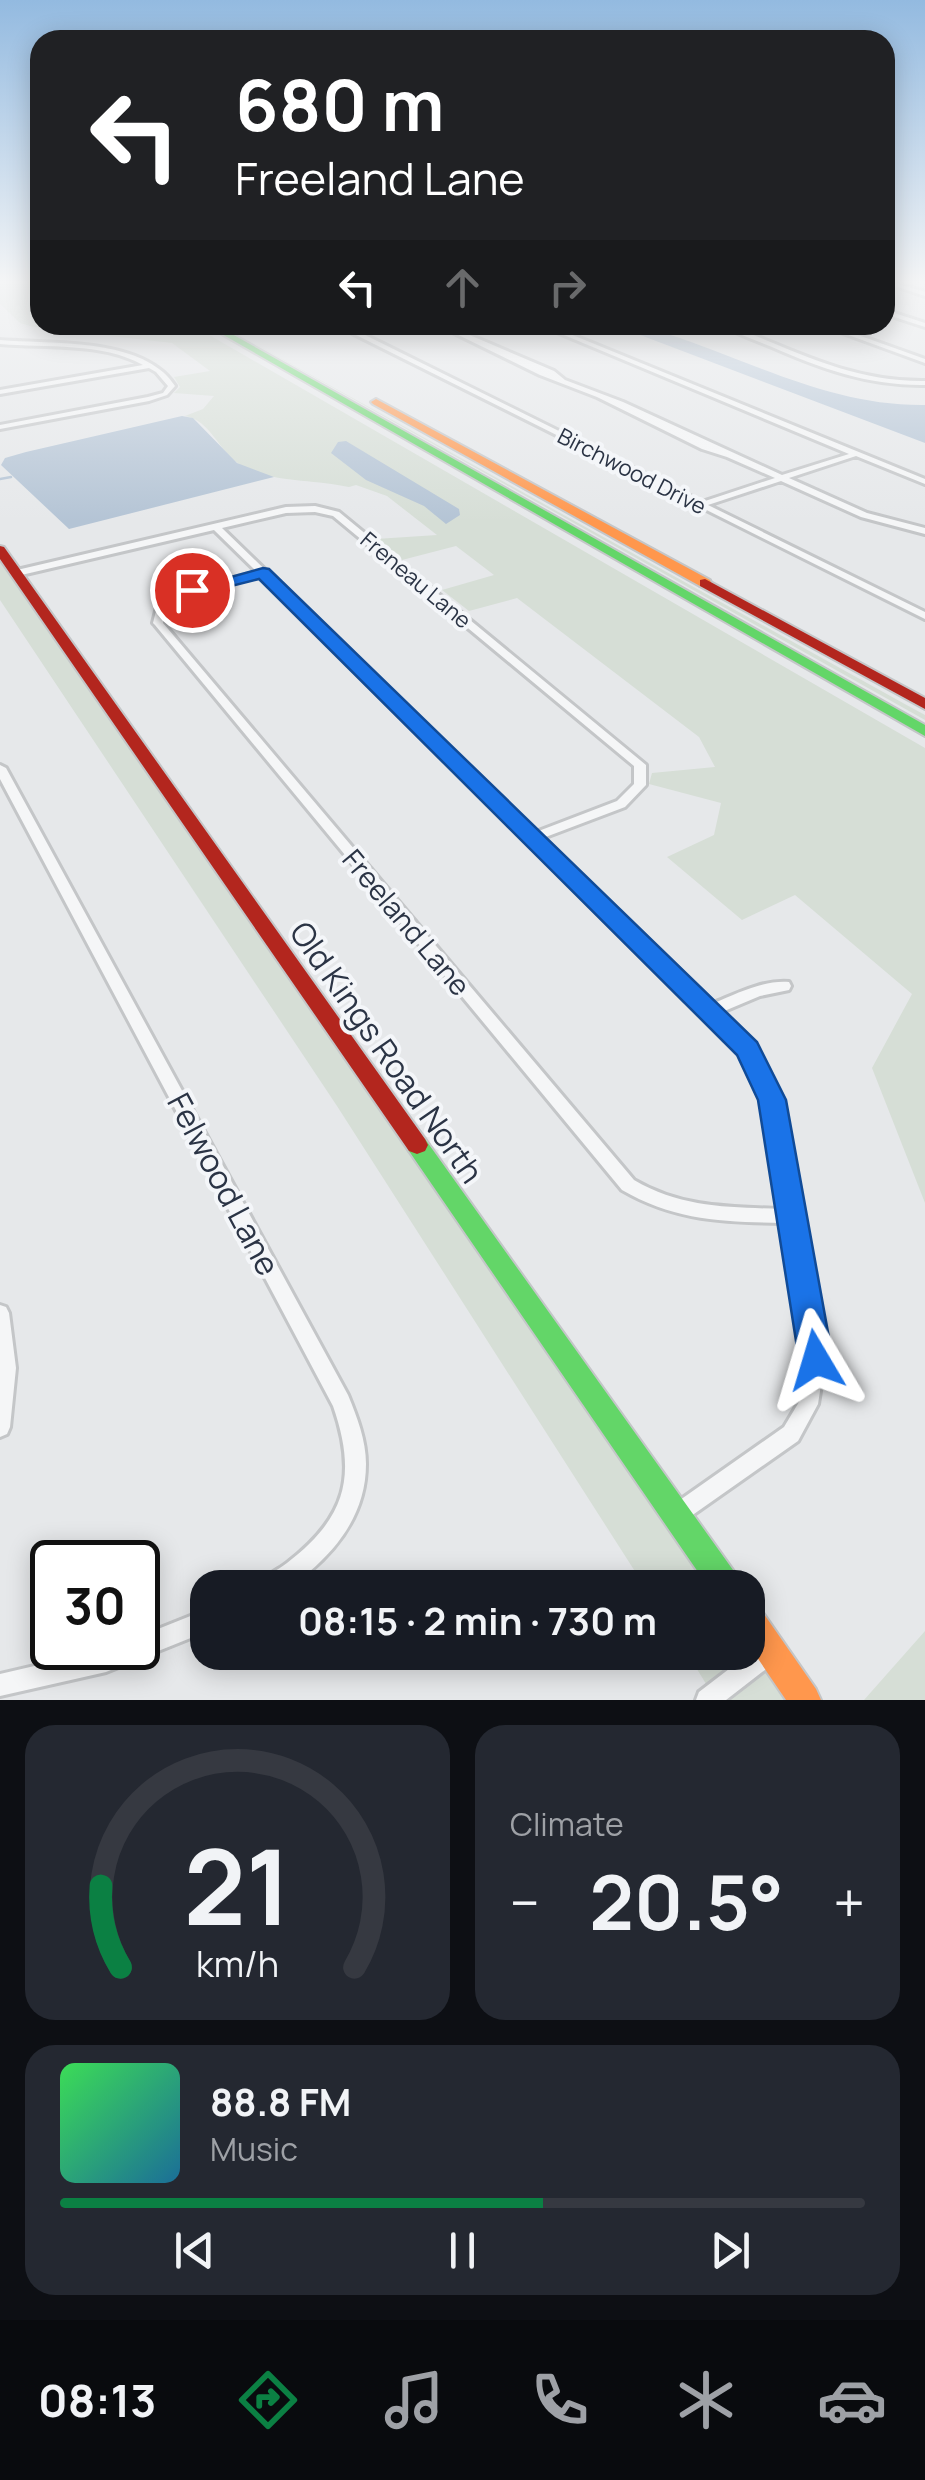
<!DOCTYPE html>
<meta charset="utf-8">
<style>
:root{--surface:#171b24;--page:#242831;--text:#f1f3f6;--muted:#9ea1a6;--line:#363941;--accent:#0b8043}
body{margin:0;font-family:Manrope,sans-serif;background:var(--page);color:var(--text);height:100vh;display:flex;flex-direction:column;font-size:38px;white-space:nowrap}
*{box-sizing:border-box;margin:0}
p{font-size:32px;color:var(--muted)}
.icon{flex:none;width:55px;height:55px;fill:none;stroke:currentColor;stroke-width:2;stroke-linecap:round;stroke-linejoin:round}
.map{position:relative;height:1700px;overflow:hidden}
.drawer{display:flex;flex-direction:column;gap:25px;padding:25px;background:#0d0f14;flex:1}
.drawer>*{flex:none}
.hud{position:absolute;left:30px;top:30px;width:865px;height:305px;border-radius:30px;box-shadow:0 5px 25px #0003;background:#202124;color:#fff;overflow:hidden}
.speed{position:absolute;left:30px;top:1540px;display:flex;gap:20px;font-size:50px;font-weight:700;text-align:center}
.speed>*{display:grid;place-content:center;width:130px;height:130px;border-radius:50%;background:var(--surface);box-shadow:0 5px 25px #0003;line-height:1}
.speed .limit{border:5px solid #111;border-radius:15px;background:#fff;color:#111}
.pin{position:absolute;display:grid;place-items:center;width:85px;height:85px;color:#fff;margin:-42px;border:5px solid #fff;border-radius:50%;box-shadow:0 2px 10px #0007}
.me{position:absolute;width:110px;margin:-55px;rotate:353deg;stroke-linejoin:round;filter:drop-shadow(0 0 8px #0008)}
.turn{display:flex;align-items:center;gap:35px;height:210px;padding:0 40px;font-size:45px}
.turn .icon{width:130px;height:130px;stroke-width:2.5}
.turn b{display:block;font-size:70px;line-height:85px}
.lanes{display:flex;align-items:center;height:95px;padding:0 40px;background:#0003;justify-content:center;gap:50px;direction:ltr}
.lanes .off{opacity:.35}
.big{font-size:75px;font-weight:700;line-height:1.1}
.drawer .card{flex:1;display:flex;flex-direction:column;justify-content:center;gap:15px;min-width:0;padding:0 35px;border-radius:30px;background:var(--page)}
.drawer .dial{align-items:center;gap:0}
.dial svg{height:260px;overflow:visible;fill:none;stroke:var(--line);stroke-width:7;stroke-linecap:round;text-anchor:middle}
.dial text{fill:var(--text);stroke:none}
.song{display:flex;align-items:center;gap:30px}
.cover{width:120px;height:120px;border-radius:15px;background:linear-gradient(135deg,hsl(130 70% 55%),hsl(200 70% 35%))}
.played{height:10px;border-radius:5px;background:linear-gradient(90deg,var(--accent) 60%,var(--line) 60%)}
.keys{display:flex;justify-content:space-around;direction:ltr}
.heat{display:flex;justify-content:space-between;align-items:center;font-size:55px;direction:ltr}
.drawer .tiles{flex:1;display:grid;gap:25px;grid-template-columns:1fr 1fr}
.card:last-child{grid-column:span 2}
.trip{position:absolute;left:190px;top:1570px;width:575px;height:100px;border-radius:30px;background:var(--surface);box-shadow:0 5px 25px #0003;font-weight:700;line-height:100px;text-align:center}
.dock{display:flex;height:160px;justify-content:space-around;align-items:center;background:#090b0e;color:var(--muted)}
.dock .icon{width:70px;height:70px}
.dock .active{color:var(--accent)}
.dock b{font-size:45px;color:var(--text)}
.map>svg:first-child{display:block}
.green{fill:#d6ded6}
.water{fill:#b4c4d5}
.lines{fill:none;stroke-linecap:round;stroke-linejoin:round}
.stream{stroke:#b4c4d5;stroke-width:2.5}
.street-casing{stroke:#c4c6c8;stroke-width:6}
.fast-casing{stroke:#c4c6c8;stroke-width:4}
.slow-casing{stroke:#c4c6c8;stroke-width:4}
.jam-casing{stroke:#c4c6c8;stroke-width:4}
.street{fill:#f5f6f7;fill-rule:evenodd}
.fast{fill:#63d668;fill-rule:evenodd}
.slow{fill:#ff974d;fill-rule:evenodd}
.jam{fill:#b3261e;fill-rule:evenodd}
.route{fill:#1a73e8;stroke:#114b97;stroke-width:2.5}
.labels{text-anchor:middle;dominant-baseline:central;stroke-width:8;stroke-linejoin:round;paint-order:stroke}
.far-street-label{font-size:22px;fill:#2b3445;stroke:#f4f6f9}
.street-label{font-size:28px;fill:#2b3445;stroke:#f4f6f9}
.near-street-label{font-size:32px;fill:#2b3445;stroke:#f4f6f9}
</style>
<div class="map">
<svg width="925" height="1700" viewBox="0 0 925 1700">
<rect width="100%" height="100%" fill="#e6e8ea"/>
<path class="green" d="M0 284H40V325H192L925 748V1203L872 1068 912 994 795 895 742 920 667 857 714 835 721 803 649 784 652 773 715 767 699 737 517 598 469 611 442 590 494 575 456 546 402 560 376 539 437 535 387 496 356 485 349 487C314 479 268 483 239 464 219 451 210 420 185 416L203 409 214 396 174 393 180 387 174 377 210 371 172 343 33 327 20 323 0 304Z
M221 325 903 703 925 715V720Z
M0 559 710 1587H645L337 1106 0 600Z
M925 1631V1700H864Z
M748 1642 787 1700H716L687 1653 748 1652Z"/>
<path class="water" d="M614 325C649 325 677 337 710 349 781 376 848 406 925 405V443Z
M182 416 193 418 237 463 274 477 69 529 1 465 5 458 26 452Z
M346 441 459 509 460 515 446 524 424 506 366 480 331 453 338 442Z"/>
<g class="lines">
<path class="stream" d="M0 479 11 477"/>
<g class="street-casing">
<path id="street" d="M889 284H898L925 292V296Z
M885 310 925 323V327L885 314Z
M335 325 357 327 368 325 359 332 702 502 775 478 727 457 702 449 597 397 540 375 438 325H446L554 371 565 380 623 402 782 475 849 454 540 325H548L925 479V484L856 456 789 478 867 513 925 528V534L861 517 781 481 708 505 925 612V619L352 333 354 330Z
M721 325H729C795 351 852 382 925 381V385C870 386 822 369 772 347 755 340 737 334 721 325Z
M821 325H830L925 359V363Z
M0 340C48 344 120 339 159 369 165 373 171 380 175 386L167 395 149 401 0 429V425L148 397 163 393 168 386 156 372 149 368 0 394V390L143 365C102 342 46 348 0 344Z
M315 506 339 512 646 765V785L625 807 543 838 714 1003C738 993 763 980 789 982L791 986 789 990 760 996 722 1012 760 1055 780 1099 825 1359 818 1404 798 1441 684 1521 677 1524 670 1521 667 1514 670 1507 784 1427 799 1402 807 1359 784 1223C725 1222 675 1221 622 1190L155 625 153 623 157 607 180 591 257 572 214 530 17 576 12 573 17 570 286 507ZM315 512 333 516 634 766V784L617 801 536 832 222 528 286 513ZM261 576 707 1014 749 1062 764 1099 782 1209C728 1207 682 1208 634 1180L163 623 165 610 186 595Z
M0 765 6 768 348 1395C357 1417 366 1440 366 1464 366 1509 342 1544 309 1572 304 1577 296 1584 290 1586 281 1590 268 1588 258 1588 264 1575 277 1571 287 1563 347 1517 357 1475 333 1406L0 779Z
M0 1305 6 1307 9 1313 16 1368 10 1427 7 1434 0 1437Z
M208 1609V1631L106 1672 0 1696V1674L112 1648H138V1637Z
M771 1640 779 1643 782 1651 779 1659 726 1700H696L699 1692 763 1643Z"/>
</g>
<g class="fast-casing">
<path id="fast" d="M206 325H216L925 725V736Z
M417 1136 425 1139 738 1577 742 1588H709L409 1151 406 1145 409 1139Z"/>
</g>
<g class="slow-casing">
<path id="slow" d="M376 399 710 580 711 583 705 587 700 586 373 404 371 402Z
M748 1603 759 1607 816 1689 821 1700H786L748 1644Z"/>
</g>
<g class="jam-casing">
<path id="jam" d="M0 546 4 547 425 1139 428 1145 425 1151 417 1154 409 1151 0 559Z
M705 579 925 698V709L700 586V580Z"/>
</g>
<use href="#street" class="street"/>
<use href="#fast" class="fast"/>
<use href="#slow" class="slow"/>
<use href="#jam" class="jam"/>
</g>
<linearGradient id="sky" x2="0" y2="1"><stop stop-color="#93bae0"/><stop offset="0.54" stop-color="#f4f5f6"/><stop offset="1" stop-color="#f4f5f6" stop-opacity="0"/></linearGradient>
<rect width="925" height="522" fill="url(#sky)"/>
<path class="route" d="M263 568 269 569 757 1042 786 1100 833 1360 828 1371 816 1376 804 1371 799 1360 758 1100 737 1055 259 579 192 596 184 590Z"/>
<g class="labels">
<g class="far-street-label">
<text transform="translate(632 471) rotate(27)">Birchwood Drive</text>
<text transform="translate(416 580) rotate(40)">Freneau Lane</text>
</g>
<g class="street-label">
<text transform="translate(407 922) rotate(50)">Freeland Lane</text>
</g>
<g class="near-street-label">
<text transform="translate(387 1052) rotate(55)">Old Kings Road North</text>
<text transform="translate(224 1184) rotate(62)">Felwood Lane</text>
</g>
</g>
</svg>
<div class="speed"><div class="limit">30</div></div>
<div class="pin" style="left:192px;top:590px;background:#d93025"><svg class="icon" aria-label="arrive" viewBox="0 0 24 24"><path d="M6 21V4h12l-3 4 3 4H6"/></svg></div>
<svg class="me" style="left:816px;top:1360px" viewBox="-20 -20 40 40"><path d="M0-17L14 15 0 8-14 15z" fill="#1a73e8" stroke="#fff" stroke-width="4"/></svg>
<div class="trip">08:15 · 2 min · 730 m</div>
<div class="hud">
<div class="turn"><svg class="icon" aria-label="left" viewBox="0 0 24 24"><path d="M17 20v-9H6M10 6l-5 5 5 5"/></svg><div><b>680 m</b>Freeland Lane</div></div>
<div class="lanes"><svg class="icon" aria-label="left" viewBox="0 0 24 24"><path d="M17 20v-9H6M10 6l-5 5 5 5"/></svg><svg class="icon off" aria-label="ahead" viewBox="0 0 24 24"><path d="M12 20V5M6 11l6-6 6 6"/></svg><svg class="icon off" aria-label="right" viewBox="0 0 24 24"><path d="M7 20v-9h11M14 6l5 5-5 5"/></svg></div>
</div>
</div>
<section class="drawer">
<div class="tiles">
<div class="card dial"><svg viewBox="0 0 100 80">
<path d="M14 69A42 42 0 1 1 86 69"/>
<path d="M14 69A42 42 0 0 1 8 44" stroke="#0b8043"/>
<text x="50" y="56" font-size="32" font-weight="700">21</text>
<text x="50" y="72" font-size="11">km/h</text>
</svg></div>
<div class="card"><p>Climate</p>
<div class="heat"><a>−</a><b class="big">20.5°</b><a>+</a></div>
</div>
<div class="card">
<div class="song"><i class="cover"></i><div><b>88.8 FM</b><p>Music</p></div></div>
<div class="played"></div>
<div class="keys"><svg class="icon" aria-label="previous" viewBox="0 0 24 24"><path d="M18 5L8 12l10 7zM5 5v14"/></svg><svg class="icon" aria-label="pause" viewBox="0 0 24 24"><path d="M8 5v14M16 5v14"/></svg><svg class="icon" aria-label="next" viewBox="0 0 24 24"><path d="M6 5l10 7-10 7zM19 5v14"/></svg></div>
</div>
</div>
</section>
<nav class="dock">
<b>08:13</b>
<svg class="icon active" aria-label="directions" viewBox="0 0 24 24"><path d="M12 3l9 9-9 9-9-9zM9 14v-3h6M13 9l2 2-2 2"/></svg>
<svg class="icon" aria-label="music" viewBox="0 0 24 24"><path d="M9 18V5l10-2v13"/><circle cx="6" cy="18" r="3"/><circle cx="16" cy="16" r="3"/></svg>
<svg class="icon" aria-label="phone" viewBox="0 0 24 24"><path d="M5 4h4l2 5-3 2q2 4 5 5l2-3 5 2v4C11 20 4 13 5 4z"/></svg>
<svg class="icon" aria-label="climate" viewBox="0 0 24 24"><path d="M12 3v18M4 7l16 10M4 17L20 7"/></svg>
<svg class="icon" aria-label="car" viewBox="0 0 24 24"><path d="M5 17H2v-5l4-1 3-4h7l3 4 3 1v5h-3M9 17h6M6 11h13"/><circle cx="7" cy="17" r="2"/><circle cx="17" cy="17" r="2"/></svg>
</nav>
